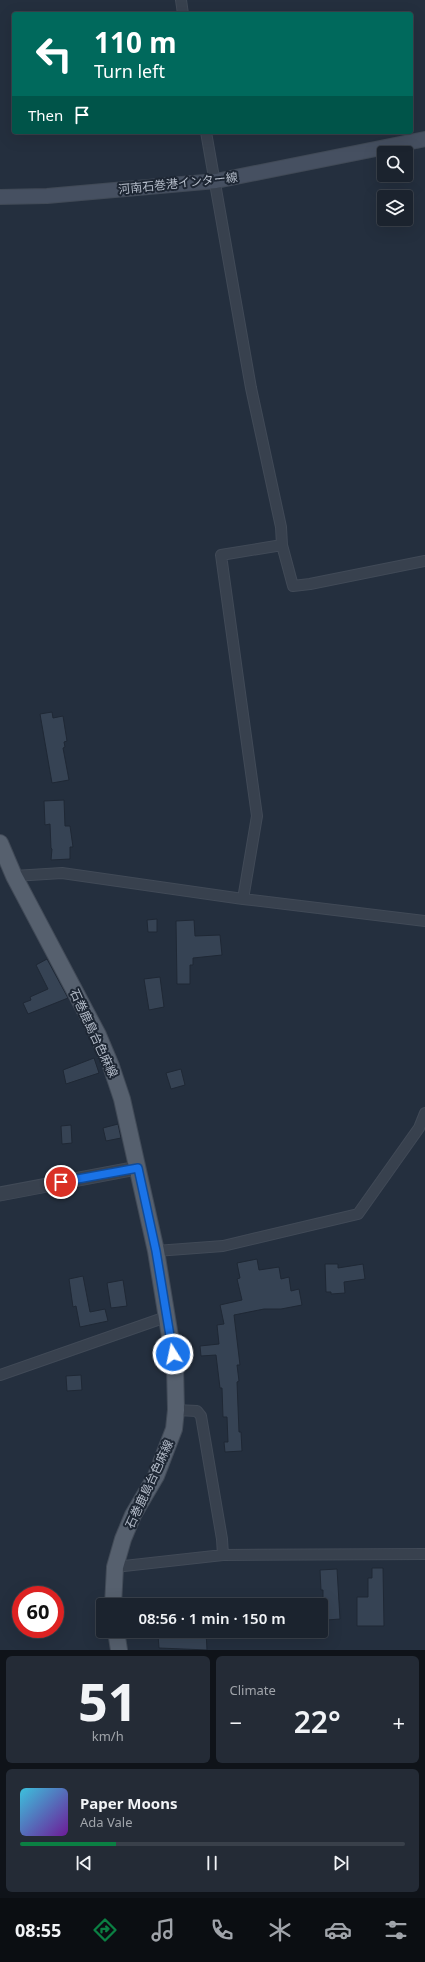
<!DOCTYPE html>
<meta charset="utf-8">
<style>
:root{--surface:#1b232e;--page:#242b36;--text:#f1f3f6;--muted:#a0a4aa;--line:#39404a;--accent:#0b8043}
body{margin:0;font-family:"Noto Sans","Noto Sans JP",sans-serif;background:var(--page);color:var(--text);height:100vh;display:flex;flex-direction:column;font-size:15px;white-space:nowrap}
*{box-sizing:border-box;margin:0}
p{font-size:13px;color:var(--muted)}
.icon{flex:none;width:22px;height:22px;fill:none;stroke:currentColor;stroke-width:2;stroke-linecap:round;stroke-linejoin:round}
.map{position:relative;height:1650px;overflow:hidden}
.details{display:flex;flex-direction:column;gap:6px;padding:6px;background:#0f1319;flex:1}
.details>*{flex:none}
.banner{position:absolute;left:12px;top:12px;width:401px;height:122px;border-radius:4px;box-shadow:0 4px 16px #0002,0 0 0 1px var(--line);background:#00695c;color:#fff;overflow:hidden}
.controls{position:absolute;left:377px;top:146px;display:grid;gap:8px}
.controls a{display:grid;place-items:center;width:36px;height:36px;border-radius:4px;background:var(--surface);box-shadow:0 4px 16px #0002,0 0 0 1px var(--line);font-size:20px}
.speed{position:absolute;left:12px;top:1586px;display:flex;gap:8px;font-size:20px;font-weight:700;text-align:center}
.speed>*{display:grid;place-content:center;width:52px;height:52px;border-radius:50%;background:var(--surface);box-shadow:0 4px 16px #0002,0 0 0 1px var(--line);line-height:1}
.speed .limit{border:6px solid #d22;background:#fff;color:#111}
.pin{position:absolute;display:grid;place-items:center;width:34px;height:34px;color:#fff;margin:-17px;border:2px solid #fff;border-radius:50%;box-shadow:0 1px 4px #0007}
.me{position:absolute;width:44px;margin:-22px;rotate:350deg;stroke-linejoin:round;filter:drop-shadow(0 0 3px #0008)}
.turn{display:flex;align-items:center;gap:14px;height:84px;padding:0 16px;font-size:18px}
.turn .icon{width:52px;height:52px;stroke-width:2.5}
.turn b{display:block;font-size:28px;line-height:34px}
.then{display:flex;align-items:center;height:38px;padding:0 16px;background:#0003;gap:8px;font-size:15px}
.big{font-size:30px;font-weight:600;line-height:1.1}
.details .card{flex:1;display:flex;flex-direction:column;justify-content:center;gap:6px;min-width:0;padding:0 14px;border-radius:6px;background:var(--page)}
.details .dial{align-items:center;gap:0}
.dial b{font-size:52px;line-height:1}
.song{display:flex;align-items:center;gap:12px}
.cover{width:48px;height:48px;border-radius:6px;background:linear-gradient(135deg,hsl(190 70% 55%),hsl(280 70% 35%))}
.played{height:4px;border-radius:2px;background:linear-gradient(90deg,var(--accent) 25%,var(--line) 25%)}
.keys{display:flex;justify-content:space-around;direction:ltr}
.heat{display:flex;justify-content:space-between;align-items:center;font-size:22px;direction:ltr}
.details .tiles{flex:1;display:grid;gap:6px;grid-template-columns:1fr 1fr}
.card:last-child{grid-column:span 2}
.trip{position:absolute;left:96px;top:1598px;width:232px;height:40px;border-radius:4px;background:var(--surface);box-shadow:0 4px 16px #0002,0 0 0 1px var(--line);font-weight:600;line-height:40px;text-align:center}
.menu{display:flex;height:64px;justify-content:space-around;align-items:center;background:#0b0e12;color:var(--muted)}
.menu .icon{width:28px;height:28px}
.menu .current{color:var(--accent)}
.menu b{font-size:18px;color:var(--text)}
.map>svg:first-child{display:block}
.building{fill:#364354;stroke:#1f2835}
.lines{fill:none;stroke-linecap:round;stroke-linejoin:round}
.minor-casing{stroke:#414a57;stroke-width:12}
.tertiary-casing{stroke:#414a57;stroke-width:15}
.secondary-casing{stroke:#414a57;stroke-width:16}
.primary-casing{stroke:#414a57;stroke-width:18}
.minor{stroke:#38414e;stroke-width:10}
.tertiary{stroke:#38414e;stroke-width:13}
.secondary{stroke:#465061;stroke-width:14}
.primary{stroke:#56606e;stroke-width:16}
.route-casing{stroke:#114b97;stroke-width:10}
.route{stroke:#1a73e8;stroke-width:7}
.labels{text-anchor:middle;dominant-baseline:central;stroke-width:4;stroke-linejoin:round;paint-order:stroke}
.street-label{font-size:12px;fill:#b4bcc9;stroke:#1d2633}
</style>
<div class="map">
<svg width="425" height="1650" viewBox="0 0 425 1650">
<rect width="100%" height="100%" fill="#242f3e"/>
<path class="building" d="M52 712 53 718 63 716 67 741 64 742 65 747 63 748 69 780 52 783 40 714Z
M64 800 65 826H70L73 847H70V859L51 860 52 849 51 848 50 824 45 825 44 801Z
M157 919V932H148L147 920Z
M194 920 195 936 220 935 222 955 193 958V965H190V984H177L176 921Z
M47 959 68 998 28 1014 23 1003 31 1000 30 997 48 989 36 965Z
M160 977 164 1007 149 1010 144 979Z
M94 1058 99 1073 66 1084 63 1070Z
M181 1069 185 1085 171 1089 166 1073Z
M118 1124 121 1138 106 1141 103 1128Z
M71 1125 72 1143 62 1144 61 1126Z
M257 1259 259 1270 279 1267 281 1279 289 1277 291 1291 299 1289 302 1305 281 1309H264L234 1315 240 1365H237L239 1381 237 1382 239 1432H241L242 1451 225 1452 224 1442H228L227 1417H223L222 1388H220L216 1355 201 1356 200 1346 219 1344 217 1325 224 1324 220 1305 242 1300 237 1279 240 1278 237 1263Z
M325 1264H338V1268L363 1264 365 1279 344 1282 345 1293 331 1294V1292H326Z
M83 1276 90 1312 105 1309 108 1321 80 1327 76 1306 73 1307 69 1279Z
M123 1280 127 1306 111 1308 107 1283Z
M81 1375 82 1390 67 1391 66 1376Z
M372 1568H383L384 1626H357V1597H368V1578H372Z
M337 1569 340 1619 327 1620 326 1598H323V1590H321L320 1570Z
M165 1631H206L207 1650 159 1648 158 1635 165 1634Z"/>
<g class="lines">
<g class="minor-casing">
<path id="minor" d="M181 0 183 14
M206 132 251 388 281 527 282 545 293 586 310 584 425 561
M14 876 62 873 243 899 425 921
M243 899 257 816 221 555 282 545
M156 1251 223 1246 358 1214 419 1128 425 1113
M0 1375 166 1317
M176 1410 197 1411 201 1416 222 1539 223 1555
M115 1567 223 1555 425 1554"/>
</g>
<g class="tertiary-casing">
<path id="tertiary" d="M0 1194 137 1168"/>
</g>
<g class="secondary-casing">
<path id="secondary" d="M0 197 47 196 216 181 425 139"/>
</g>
<g class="primary-casing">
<path id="primary" d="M0 843 14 876 98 1035 111 1066 122 1099 156 1251 175 1367 176 1410 174 1429 156 1476 133 1515 123 1539 115 1567 113 1605
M116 1631 119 1650"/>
</g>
<use href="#minor" class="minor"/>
<use href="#tertiary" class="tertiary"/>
<use href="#secondary" class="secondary"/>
<use href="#primary" class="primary"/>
</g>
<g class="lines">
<g class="route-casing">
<path id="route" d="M61 1182 138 1168 156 1251 173 1354"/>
</g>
<use href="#route" class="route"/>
</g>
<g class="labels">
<g class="street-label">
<text transform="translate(178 183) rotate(-6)">河南石巻港インター線</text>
<text transform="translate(94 1033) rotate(65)">石巻鹿島台色麻線</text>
<text transform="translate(149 1484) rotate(-65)">石巻鹿島台色麻線</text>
</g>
</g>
</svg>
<div class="controls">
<a><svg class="icon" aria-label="search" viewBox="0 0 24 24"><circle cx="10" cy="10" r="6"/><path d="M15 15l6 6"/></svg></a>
<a><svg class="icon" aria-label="layers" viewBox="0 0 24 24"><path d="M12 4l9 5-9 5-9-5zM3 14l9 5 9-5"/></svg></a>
</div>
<div class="speed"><div class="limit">60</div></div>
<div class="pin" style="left:61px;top:1182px;background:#d93025"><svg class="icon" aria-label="arrive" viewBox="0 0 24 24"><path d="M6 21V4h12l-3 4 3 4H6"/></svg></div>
<svg class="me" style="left:173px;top:1354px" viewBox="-20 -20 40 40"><circle r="17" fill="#1a73e8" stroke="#fff" stroke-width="3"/><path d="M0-11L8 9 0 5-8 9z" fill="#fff"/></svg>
<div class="trip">08:56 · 1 min · 150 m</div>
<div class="banner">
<div class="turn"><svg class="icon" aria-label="left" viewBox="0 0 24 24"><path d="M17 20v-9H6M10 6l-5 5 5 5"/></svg><div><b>110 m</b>Turn left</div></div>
<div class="then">Then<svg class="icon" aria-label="arrive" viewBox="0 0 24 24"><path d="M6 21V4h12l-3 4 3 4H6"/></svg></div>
</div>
</div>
<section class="details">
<div class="tiles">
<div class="card dial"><b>51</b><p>km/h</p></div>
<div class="card"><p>Climate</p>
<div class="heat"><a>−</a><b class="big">22°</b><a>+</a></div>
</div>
<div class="card">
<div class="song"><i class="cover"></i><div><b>Paper Moons</b><p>Ada Vale</p></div></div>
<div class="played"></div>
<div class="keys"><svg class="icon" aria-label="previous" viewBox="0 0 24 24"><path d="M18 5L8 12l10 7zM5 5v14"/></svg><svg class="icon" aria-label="pause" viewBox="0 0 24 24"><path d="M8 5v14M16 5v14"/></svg><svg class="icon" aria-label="next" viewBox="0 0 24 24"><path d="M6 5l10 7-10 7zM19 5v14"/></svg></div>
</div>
</div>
</section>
<nav class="menu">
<b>08:55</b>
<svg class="icon current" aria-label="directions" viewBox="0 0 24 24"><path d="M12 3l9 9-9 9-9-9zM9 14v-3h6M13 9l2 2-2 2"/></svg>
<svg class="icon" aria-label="music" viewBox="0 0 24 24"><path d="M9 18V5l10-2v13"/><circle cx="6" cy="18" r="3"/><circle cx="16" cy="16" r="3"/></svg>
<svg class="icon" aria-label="phone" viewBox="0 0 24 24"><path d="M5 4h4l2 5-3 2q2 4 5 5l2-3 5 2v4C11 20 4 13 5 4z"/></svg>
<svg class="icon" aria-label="climate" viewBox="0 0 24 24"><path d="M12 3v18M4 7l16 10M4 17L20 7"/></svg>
<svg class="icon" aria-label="car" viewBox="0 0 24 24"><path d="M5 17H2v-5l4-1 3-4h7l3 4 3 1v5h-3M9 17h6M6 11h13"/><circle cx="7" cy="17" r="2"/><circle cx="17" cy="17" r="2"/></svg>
<svg class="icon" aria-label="filters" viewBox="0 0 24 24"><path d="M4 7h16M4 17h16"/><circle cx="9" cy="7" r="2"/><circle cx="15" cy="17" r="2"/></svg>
</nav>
